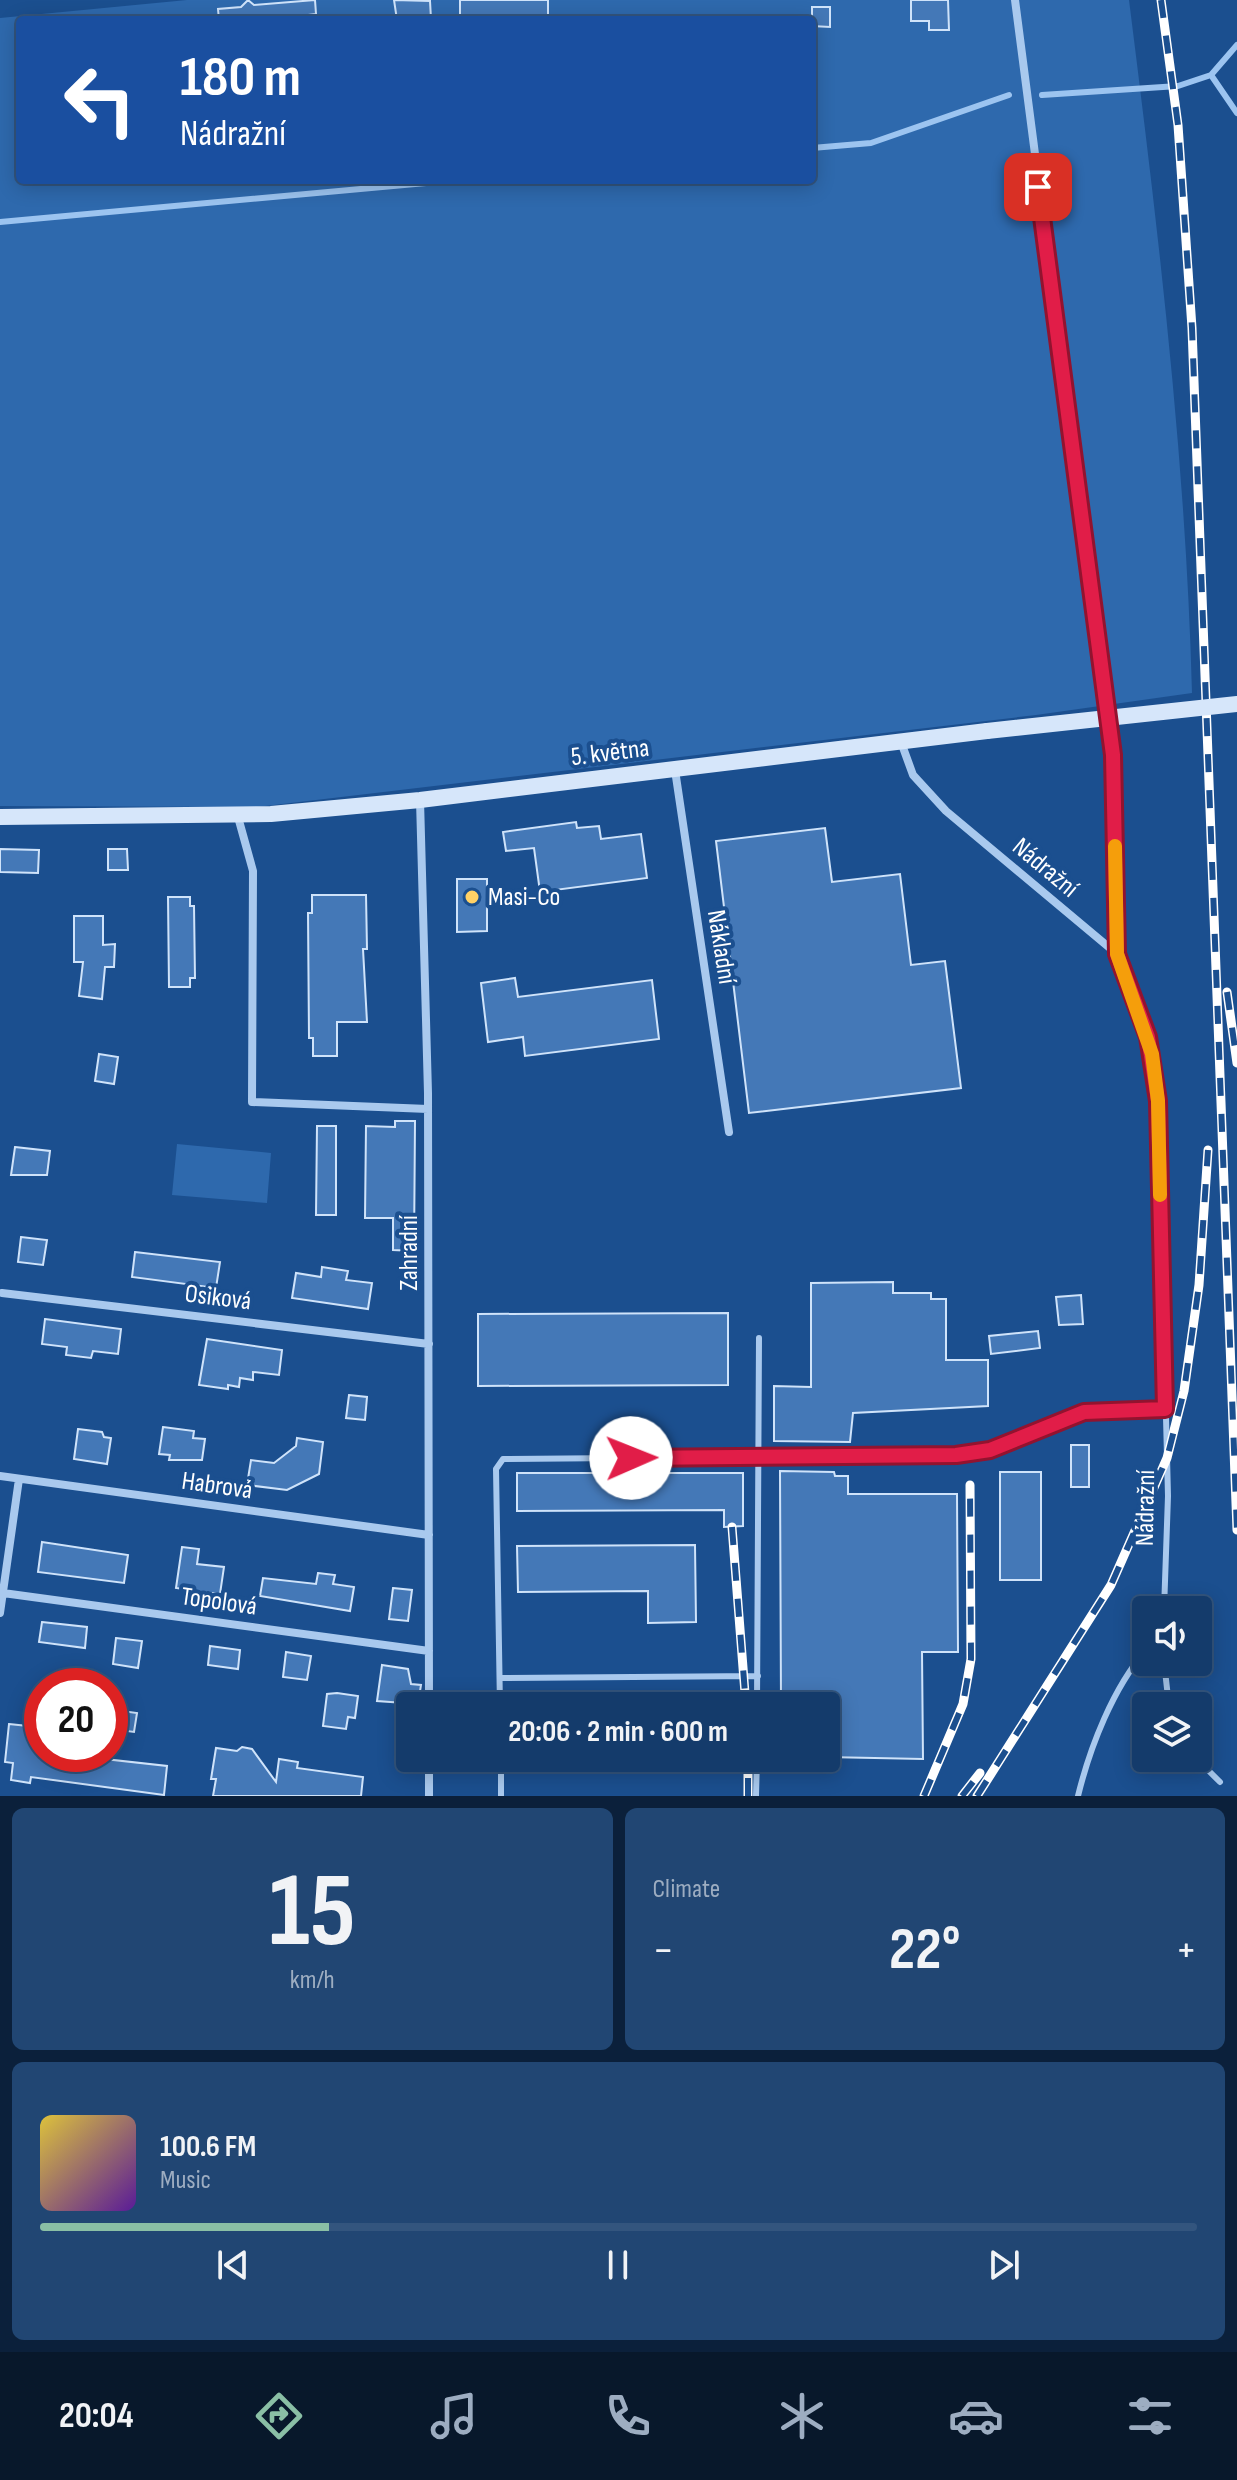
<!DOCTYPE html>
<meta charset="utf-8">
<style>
:root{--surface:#143b6b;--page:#214673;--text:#f1f3f6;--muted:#9dadc1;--line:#33557e;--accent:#8abfa5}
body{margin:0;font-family:"Sofia Sans Condensed",sans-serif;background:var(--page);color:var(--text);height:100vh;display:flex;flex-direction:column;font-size:30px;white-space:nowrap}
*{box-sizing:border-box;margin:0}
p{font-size:26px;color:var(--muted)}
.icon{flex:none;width:44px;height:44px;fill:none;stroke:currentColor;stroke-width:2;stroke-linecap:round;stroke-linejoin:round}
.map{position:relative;height:1796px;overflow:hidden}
.side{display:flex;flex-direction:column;gap:12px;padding:12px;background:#0b203b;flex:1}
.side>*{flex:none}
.hud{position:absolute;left:16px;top:16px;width:800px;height:168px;border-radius:8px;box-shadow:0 4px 20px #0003,0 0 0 2px var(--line);background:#1a4fa0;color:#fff;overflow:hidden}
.controls{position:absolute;left:1132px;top:1596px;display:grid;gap:16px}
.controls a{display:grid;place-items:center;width:80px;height:80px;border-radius:8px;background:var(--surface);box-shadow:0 4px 20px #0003,0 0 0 2px var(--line);font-size:40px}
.speed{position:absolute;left:24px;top:1668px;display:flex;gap:16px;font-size:40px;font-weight:700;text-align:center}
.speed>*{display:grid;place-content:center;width:104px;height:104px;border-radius:50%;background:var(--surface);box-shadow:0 4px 20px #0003,0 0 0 2px var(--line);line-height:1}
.speed .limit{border:12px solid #d22;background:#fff;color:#111}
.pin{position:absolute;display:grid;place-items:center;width:68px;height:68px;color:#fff;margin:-34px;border-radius:16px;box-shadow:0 4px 12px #0006}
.me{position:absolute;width:88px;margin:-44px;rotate:89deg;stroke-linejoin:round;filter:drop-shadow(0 0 6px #0008)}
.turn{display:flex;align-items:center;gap:28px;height:168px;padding:0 32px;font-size:36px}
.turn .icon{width:104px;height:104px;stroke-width:2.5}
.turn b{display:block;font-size:56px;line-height:68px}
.big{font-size:60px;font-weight:700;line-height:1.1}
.side .tile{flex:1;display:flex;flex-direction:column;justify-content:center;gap:12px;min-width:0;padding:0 28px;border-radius:12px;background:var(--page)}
.side .dial{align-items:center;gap:0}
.dial b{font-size:104px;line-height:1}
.song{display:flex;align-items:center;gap:24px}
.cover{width:96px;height:96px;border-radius:12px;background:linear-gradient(135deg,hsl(50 70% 55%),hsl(270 70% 35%))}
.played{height:8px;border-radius:4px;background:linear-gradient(90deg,var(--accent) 25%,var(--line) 25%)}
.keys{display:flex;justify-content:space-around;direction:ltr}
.heat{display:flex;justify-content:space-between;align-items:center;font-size:44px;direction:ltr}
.side .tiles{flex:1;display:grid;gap:12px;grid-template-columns:1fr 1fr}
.tile:last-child{grid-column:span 2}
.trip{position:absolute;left:396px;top:1692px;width:444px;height:80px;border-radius:8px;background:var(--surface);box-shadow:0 4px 20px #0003,0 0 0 2px var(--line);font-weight:700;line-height:80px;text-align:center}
.tabs{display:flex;height:128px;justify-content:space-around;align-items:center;background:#08182b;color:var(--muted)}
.tabs .icon{width:56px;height:56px}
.tabs .current{color:var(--accent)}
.tabs b{font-size:36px;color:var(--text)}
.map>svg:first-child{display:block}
.green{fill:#2e69ad;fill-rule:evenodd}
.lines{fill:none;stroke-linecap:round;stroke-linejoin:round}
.stream{stroke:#9cc4f0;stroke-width:6}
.building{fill:#4478b7;stroke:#cfe3fa;stroke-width:2}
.service{stroke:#a9c9ee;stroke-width:6}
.minor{stroke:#a9c9ee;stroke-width:8}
.secondary{stroke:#d6e6fa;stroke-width:16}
.rail-casing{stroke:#fff;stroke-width:9}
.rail{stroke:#1b4f8f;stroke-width:6;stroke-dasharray:18;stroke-linecap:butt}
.secondary-bridge{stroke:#d6e6fa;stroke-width:16}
.route-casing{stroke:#92132f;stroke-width:20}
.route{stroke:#e11d48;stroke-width:14}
.slow{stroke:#f59e0b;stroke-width:14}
.poi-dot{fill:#ffd166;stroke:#1b4f8f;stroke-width:3}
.labels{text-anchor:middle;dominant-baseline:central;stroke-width:8;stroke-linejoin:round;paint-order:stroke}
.street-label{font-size:26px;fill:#fff;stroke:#1b4f8f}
.poi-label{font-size:26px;fill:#fff;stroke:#1b4f8f;text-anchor:start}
</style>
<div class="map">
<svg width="1237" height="1796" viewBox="0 0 1237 1796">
<rect width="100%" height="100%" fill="#1b4f8f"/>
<path class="green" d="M187 0H1129C1158 230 1186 461 1192 693L1036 715 257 807 0 806V18ZM20 20H812V180H20Z
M177 1144 271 1153 267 1203 172 1195Z"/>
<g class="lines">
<path class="stream" d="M1211 75 1237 113
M1042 95 1178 86 1211 75 1237 45
M812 148 871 143 1009 95
M0 222 459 180"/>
</g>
<path class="building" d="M248 0 254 5 315 0 316 14 269 20H219L218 9 241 7Z
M394 0 430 1 431 19 397 20Z
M460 0H548V20H460Z
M911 0H948L949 30H929V21H911Z
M812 7H830V27L812 26Z
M576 822 577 828 599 826 601 839 641 834 647 878 540 892 534 848 506 851 503 832Z
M825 828 832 882 900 874 911 965 945 961 961 1088 749 1113 716 841Z
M0 849 39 850 38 873 0 872Z
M108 849H127L128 870H108Z
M457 879H487V931L457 932Z
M312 895H366L367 949H363L367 1022H337V1056H313V1038H309L308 913H312Z
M168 897H190V906H194L195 978H190V987H169Z
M74 916H103V945L115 944 114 967H105L102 999 79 996 83 962H74Z
M515 978 518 997 652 980 659 1039 525 1056 523 1037 488 1042 481 983Z
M99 1054 118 1057 114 1084 95 1081Z
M395 1121H415L414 1251 393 1250V1218H365L366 1126 395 1127Z
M317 1126H336V1215H316Z
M15 1147 50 1151 47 1175H11Z
M21 1237 47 1240 43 1265 18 1262Z
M135 1252 220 1262 216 1288 132 1277Z
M322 1267 348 1271 346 1280 372 1283 368 1309 292 1298 296 1273 321 1277Z
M893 1282V1293H931V1299H946V1360H988V1406L853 1413 850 1442 774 1441V1386L811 1387V1283Z
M1081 1295 1083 1324 1059 1325 1056 1297Z
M728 1313V1385L478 1386V1314Z
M45 1319 121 1329 118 1354 93 1351 91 1358 66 1355 67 1347 42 1344Z
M1038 1331 1040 1348 991 1354 989 1336Z
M207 1339 282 1350 279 1375 253 1372V1380L240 1378 239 1387 228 1385V1389L199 1385Z
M349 1395 367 1397 365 1420 346 1418Z
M163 1427 194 1431 193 1438 205 1439 202 1460H169L170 1455 159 1454Z
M78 1429 102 1432 104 1437 111 1438 107 1464 74 1459Z
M297 1438 323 1442 319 1474 287 1490 247 1485 251 1460 274 1463 296 1446Z
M1071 1445H1089V1487H1071Z
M780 1471 834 1472 835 1476H848V1494H957L958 1652H922L923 1759 826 1757V1706H781Z
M1000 1472H1041V1580H1000Z
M517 1473H743V1526L724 1527V1510L517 1511Z
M42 1542 128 1555 124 1583 38 1572Z
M695 1545 696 1622 648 1623V1591L518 1592 517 1546Z
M182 1547 199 1549 197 1564 224 1567 220 1594 203 1592 195 1598 190 1590 176 1588Z
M318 1573 335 1575 333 1584 354 1587 350 1611 260 1596 263 1578 316 1584Z
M393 1588 412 1590 408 1621 389 1619Z
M42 1622 87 1627 85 1648 39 1642Z
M116 1638 142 1641 138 1668 113 1664Z
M210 1646 240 1650 238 1669 208 1665Z
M286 1652 311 1656 307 1680 283 1677Z
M382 1665 408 1669 411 1684 421 1685 418 1704 377 1701Z
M337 1693 358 1696 355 1718 348 1717 346 1729 323 1726 327 1694Z
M122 1711 137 1713 134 1732 119 1730Z
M9 1724 37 1727 34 1751 42 1754H87V1757L167 1766 164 1795 31 1777 30 1783 11 1780 13 1763 5 1762Z
M242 1747 252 1749 276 1782 279 1759 298 1762 297 1768 363 1777 361 1796H213L216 1779H211L216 1748 237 1751Z"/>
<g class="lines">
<path class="service" d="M1117 954 1152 1054 1158 1101 1168 1496 1164 1610
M1164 1662 1169 1706
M500 1678 758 1676
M500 1706 496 1469 503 1459 956 1455 990 1450 1084 1412 1165 1409
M757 1706 759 1338
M501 1758V1796
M1196 1758 1220 1782
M756 1796 757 1758
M1078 1796C1090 1747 1113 1688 1146 1650"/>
<path class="minor" d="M1015 0 1113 755 1117 954
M901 742 913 775 946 811 1117 954
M675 770 729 1132
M420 800 428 1093 429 1706
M238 817 253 871 252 1102 428 1109
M2 1293 429 1344
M0 1476 429 1535
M3 1593 429 1651
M0 1613 19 1479
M429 1758V1796"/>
<path class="secondary" d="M0 817 271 814 420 800 987 731"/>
<g class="rail-casing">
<path id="rail" d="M1161 0 1178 125 1192 328 1237 1530
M1227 992 1237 1063
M732 1527 746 1706
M748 1796V1758
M924 1796 963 1704 971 1659 970 1485
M962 1796 980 1773
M977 1796 1111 1585 1167 1458 1184 1391 1199 1285 1208 1150"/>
</g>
<use href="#rail" class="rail"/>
<path class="secondary-bridge" d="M987 731 1237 704"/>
</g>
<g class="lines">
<g class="route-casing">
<path id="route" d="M631 1458 956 1455 990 1450 1084 1412 1165 1409 1158 1101 1148 1037 1117 954 1113 755 1038 187"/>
</g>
<use href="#route" class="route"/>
<path class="slow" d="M1115 846 1117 954 1152 1054 1158 1101 1160 1195"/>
</g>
<circle class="poi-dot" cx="472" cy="897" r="8"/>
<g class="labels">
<g class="street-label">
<text transform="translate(610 753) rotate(-7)">5. května</text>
<text transform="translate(1045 868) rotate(40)">Nádražní</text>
<text transform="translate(721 947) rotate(81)">Nákladní</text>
<text transform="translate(409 1253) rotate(-90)">Zahradní</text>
<text transform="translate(218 1298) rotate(7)">Osiková</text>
<text transform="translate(217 1486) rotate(8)">Habrová</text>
<text transform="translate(1146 1508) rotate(-89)">Nádražní</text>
<text transform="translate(219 1602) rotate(8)">Topolová</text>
</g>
<g class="poi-label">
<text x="488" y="897">Masi-Co</text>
</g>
</g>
</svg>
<div class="controls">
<a><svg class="icon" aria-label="sound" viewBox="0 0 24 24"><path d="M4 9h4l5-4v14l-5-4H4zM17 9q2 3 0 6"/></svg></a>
<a><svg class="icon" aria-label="layers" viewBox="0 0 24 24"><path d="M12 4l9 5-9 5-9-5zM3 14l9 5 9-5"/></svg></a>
</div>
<div class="speed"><div class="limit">20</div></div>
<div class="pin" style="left:1038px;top:187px;background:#d93025"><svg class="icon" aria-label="arrive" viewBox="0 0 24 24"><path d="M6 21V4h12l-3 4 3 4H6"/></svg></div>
<svg class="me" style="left:631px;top:1458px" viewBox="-20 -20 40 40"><circle r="19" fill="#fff"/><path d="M0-13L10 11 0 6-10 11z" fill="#e11d48"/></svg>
<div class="trip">20:06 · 2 min · 600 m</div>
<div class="hud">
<div class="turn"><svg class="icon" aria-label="left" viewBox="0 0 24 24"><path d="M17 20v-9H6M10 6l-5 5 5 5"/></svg><div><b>180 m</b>Nádražní</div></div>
</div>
</div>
<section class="side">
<div class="tiles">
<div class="tile dial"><b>15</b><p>km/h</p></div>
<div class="tile"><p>Climate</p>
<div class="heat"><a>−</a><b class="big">22°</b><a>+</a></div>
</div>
<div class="tile">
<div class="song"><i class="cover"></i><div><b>100.6 FM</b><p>Music</p></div></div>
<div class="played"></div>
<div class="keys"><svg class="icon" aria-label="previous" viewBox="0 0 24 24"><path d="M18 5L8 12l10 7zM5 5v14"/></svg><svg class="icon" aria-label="pause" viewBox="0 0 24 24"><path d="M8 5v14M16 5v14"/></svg><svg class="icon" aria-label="next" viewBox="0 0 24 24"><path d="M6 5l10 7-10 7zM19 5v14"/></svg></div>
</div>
</div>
</section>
<nav class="tabs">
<b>20:04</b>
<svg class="icon current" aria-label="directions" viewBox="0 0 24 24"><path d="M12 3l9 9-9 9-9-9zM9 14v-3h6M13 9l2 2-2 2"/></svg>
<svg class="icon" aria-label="music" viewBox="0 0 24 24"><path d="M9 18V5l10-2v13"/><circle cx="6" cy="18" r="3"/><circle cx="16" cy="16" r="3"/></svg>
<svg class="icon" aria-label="phone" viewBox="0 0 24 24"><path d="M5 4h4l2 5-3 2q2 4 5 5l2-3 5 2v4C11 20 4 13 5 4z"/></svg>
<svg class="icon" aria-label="climate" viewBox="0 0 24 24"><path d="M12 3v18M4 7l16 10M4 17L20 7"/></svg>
<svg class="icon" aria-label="car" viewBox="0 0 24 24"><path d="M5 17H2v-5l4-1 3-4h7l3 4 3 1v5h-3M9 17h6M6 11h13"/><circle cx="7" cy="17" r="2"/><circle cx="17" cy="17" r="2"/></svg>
<svg class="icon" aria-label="filters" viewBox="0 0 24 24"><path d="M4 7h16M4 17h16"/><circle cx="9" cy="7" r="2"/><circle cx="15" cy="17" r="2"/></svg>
</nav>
